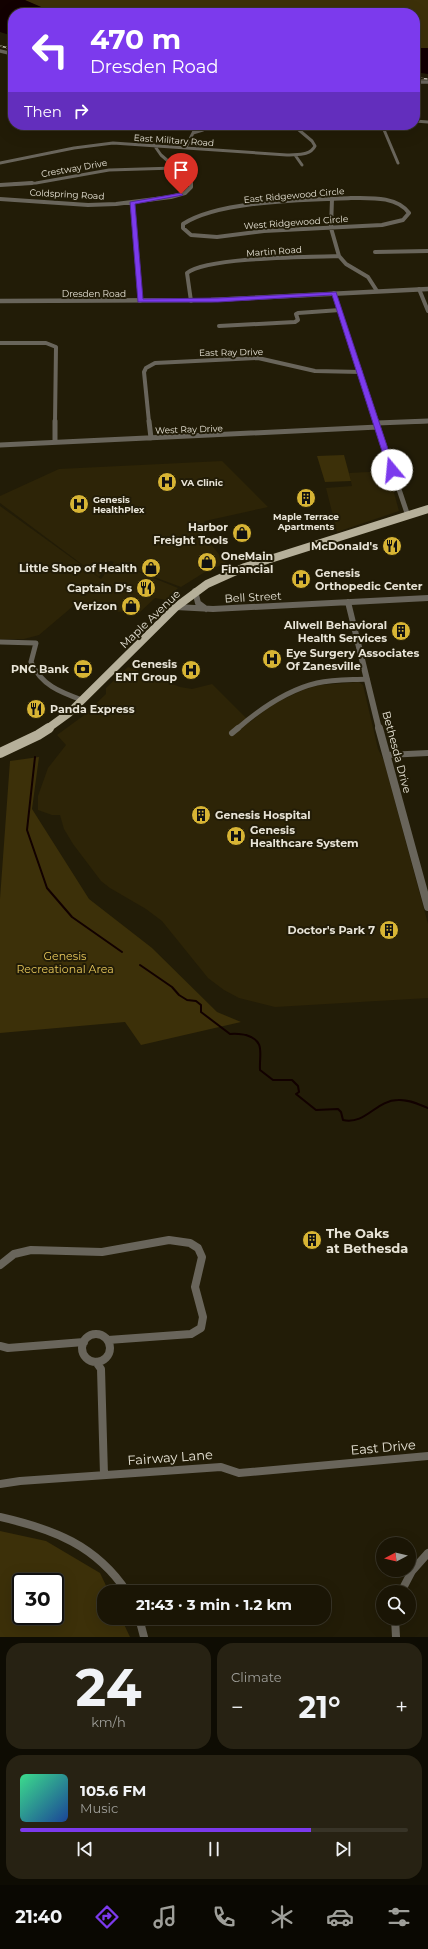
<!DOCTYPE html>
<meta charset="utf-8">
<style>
:root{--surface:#1a1505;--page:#272213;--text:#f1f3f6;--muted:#9f9f9a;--line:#383427;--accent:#7c3aed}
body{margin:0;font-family:Montserrat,sans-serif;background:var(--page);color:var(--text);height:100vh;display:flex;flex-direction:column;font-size:15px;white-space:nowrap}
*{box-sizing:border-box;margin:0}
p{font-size:13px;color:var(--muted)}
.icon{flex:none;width:22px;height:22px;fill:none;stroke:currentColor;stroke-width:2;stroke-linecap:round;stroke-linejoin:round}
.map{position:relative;height:1637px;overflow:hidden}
.side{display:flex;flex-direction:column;gap:6px;padding:6px;background:#0e0c03;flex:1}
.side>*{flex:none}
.hud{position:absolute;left:8px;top:8px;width:412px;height:122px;border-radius:16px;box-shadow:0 4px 16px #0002,0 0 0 1px var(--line);background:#7c3aed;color:#fff;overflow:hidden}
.needle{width:26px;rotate:263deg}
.tools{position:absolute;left:376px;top:1537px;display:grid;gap:8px}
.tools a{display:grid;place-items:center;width:40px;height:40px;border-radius:50%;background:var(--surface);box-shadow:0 4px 16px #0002,0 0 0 1px var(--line);font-size:20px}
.speed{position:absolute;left:12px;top:1573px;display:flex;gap:8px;font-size:20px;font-weight:700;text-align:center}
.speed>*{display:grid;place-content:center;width:52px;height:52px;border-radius:50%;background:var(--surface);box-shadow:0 4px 16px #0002,0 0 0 1px var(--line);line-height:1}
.speed .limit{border:2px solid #111;border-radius:6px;background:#fff;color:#111}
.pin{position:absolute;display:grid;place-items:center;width:34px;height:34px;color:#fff;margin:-41px -17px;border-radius:50% 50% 50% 0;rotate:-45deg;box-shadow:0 0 4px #0007}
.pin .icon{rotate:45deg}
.me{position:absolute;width:44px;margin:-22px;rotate:343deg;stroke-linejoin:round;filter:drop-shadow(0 0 3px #0008)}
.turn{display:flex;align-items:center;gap:14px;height:84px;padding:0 16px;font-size:18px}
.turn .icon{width:52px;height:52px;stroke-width:2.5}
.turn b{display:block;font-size:28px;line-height:34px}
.then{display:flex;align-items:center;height:38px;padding:0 16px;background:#0003;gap:8px;font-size:15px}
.big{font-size:30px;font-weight:700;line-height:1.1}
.side .card{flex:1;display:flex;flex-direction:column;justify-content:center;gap:6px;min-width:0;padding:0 14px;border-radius:16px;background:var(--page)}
.side .dial{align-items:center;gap:0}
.dial b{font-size:52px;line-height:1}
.song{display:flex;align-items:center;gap:12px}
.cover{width:48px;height:48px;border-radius:6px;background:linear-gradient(135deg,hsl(150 70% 55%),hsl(220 70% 35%))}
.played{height:4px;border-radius:2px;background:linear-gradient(90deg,var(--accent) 75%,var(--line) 75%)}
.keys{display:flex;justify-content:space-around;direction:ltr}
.heat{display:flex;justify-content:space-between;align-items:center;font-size:22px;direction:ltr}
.side .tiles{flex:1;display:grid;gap:6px;grid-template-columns:1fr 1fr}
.card:last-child{grid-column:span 2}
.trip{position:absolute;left:97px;top:1585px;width:234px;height:40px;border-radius:16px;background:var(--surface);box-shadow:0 4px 16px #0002,0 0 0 1px var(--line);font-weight:700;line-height:40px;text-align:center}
.tabs{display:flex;height:64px;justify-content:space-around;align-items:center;background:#0a0802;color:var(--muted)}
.tabs .icon{width:28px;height:28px}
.tabs .on{color:var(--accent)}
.tabs b{font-size:18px;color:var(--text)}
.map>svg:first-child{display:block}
.built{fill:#2d2407}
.green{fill:#3c3009;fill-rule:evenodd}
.water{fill:#120100}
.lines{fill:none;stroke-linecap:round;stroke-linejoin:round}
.stream{stroke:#120100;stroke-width:2}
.minor-far4{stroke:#69655b;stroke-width:3}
.minor-far3{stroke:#69655b;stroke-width:4}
.minor-far2{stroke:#69655b;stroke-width:5}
.minor-far1{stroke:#69655b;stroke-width:6}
.minor{stroke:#69655b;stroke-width:8}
.tertiary-far3{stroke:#69655b;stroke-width:3.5}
.tertiary-far2{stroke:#69655b;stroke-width:4.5}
.tertiary-far1{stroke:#69655b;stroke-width:6}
.tertiary{stroke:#69655b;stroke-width:8}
.primary-far1{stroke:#b6b09a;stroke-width:8}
.primary{stroke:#b6b09a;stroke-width:10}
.rail-casing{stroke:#c8c3b5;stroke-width:1.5}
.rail{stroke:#221c07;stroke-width:1;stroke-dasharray:3;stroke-linecap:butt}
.route{fill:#7c3aed;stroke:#51269a}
.labels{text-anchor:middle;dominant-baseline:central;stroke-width:4;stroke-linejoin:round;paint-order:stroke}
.far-street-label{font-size:9px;fill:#e8e4d7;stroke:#221c07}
.far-poi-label{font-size:9px;font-weight:bold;fill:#e8e4d7;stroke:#221c07;text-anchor:start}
.poi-label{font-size:11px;font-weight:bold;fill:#e8e4d7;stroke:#221c07;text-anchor:end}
.street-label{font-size:11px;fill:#e8e4d7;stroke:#221c07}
.park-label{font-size:11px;fill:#e7c75b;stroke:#221c07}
.near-poi-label{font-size:13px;font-weight:bold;fill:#e8e4d7;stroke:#221c07;text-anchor:start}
.near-street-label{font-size:13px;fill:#e8e4d7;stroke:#221c07}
</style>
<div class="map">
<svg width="428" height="1637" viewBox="0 0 428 1637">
<rect width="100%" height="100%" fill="#221c07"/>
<path class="built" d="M222 461 268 507 205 521 201 532 226 563 205 572 181 587 114 562 178 588 166 600 155 598 139 613 108 611 78 602 39 635 24 639H0V506L101 579 114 562 110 561 99 577 0 503V496L59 469Z
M388 471 399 511 337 532 326 488 352 486 349 473Z
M128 667 180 687 192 689 212 684 250 722 273 704 303 690 320 685 359 682 363 685 378 749 384 761 428 924V998L275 1007 239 998 224 990 208 978 162 921 146 909 110 888 101 881 73 844 64 829 60 815H52L38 810V796L48 768 66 745 57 735 83 716 106 694V688Z"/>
<path class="green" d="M24 0H428V48H415V13H67L41 7Z
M344 455 351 481 325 482 317 456Z
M39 757 32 809 89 899 152 948 217 1012 241 1022 141 1045 125 1022 0 1033V899L10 761Z
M0 1531 46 1541 100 1573 109 1592H104V1618H121L130 1637H0ZM21 1582H55V1616H21Z"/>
<path class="water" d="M0 0H25L41 7 67 13H13V36L0 32Z
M415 48H428V74L415 72Z"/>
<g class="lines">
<path class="stream" d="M35 757 27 830 47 888 72 917 122 952
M140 965 172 987 179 995 187 1000 196 1001 201 1005V1012L230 1034C236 1033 240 1034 246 1035 266 1041 259 1054 260 1070L273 1080H292L298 1086 299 1092 296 1094 316 1110 338 1109 341 1112 343 1120C366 1125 376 1100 398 1100 408 1099 418 1104 428 1108"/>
<path class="minor-far4" d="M415 121 428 122
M382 125 398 163
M200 129 203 130 193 133 194 131Z
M154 145 161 155 191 181V184
M186 147 193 133
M295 155 302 165
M0 163 74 148 113 143 287 155C297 154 310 156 315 146L312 141 293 125
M14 184 36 183 109 170 175 168"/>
<path class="minor-far3" d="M0 185 32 183
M351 198C370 198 397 196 409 213L403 220 382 225 264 231 217 237 191 235 183 228V224C220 200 306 200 351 198Z
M0 199 88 205 116 204 171 197 185 193 191 187V183
M332 199 331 228 339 256
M132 203 140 301
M375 252 428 251
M419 289 428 311
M334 293 377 422
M191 301 187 273C207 257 310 257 339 256L346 264 368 277 377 291
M219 326 295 322 298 320 296 314 298 313 340 310
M0 343H46L56 347 55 422
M149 422 144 372 146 368 155 363 258 358 315 371 361 372
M411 422 428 421"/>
<path class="minor-far2" d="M149 421 151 438
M376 421 408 516
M377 423 428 421
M55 442V421
M0 445 378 427
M0 642 36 643 31 662C41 685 60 692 82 700
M237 729C260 709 287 690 317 683 334 679 351 680 367 679"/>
<path class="minor-far1" d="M232 733 238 728
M387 755 428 753"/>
<path class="minor" d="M0 1265 14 1254 31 1250 102 1252 169 1240 190 1243 198 1248 202 1257 195 1287 203 1317 201 1328 191 1334 108 1340
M82 1348a14 14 0 1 1 28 0a14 14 0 1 1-28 0Z
M0 1346 8 1348 84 1342
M96 1362 101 1369 104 1475
M0 1484 20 1481 221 1467 239 1473 428 1456
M0 1517C53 1529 96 1545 127 1592
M401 1592 412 1571 428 1553
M139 1618 144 1637
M395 1618 396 1637"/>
<path class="tertiary-far3" d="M0 51 13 54
M415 82H428"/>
<path class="tertiary-far2" d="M0 301 211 300 428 289"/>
<path class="tertiary-far1" d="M195 591 198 603 206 609
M348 602 379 729
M176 607 213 609 428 598"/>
<path class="tertiary" d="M379 728 428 907"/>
<path class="primary-far1" d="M47 729 69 713 176 607 207 584 245 567 428 509"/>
<path class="primary" d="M0 753 38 735 49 728"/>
<g class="rail-casing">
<path id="rail" d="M0 46 13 49
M415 78 428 79"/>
</g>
<use href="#rail" class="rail"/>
</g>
<path class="route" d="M181 193 183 195 135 204 143 299 218 298 336 292 395 470 394 471 388 470 332 295 218 302H138L130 202Z"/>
<defs>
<g id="hospital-disc" transform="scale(1)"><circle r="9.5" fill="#d7b434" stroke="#221c07"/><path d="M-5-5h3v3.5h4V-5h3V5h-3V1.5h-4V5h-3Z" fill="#111"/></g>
<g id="building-disc" transform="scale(1)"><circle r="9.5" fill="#d7b434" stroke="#221c07"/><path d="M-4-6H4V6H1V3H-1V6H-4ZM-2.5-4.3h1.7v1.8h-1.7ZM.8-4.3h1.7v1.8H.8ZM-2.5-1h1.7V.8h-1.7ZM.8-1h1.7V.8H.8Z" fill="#111"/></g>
<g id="shop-disc" transform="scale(1)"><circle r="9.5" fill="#d7b434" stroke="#221c07"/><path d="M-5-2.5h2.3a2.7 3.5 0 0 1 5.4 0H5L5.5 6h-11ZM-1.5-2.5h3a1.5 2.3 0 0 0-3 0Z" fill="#111"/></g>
<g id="restaurant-disc" transform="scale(1)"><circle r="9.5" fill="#d7b434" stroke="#221c07"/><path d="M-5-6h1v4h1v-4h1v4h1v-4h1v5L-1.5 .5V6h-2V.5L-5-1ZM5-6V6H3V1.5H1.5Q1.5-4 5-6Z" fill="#111"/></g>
<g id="bank-disc" transform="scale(1)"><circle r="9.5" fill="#d7b434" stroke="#221c07"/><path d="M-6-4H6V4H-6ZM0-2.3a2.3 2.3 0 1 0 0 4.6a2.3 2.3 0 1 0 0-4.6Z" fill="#111"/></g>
</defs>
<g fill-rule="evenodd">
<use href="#hospital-disc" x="167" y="482"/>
<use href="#building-disc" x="306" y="498"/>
<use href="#hospital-disc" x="79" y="504"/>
<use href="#shop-disc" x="242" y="533"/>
<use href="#restaurant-disc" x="392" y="546"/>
<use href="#shop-disc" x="207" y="562"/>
<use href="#shop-disc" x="151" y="568"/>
<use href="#hospital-disc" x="301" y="579"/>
<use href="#restaurant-disc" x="146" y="588"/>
<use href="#shop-disc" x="131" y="606"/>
<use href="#building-disc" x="401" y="631"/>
<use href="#hospital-disc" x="272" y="659"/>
<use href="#bank-disc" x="83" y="669"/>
<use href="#hospital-disc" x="191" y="670"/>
<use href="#restaurant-disc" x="36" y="709"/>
<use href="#building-disc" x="201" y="815"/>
<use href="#hospital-disc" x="236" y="836"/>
<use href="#building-disc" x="389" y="930"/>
<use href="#building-disc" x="312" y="1240"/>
</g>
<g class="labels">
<g class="far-street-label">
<text transform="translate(174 140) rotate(4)">East Military Road</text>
<text transform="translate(74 168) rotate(-10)">Crestway Drive</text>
<text transform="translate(67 194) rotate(3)">Coldspring Road</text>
<text transform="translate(294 195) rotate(-5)">East Ridgewood Circle</text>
<text transform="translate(296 222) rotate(-4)">West Ridgewood Circle</text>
<text transform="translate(274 251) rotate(-4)">Martin Road</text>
<text x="94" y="293">Dresden Road</text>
<text transform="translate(231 352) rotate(-1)">East Ray Drive</text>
<text transform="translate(189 429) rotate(-2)">West Ray Drive</text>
</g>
<g class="far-poi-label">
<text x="181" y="482">VA Clinic</text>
<text x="93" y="499">Genesis<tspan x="93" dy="10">HealthPlex</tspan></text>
<text x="306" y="516" text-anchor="middle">Maple Terrace<tspan x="306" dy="10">Apartments</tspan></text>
</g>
<g class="poi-label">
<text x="228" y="527">Harbor<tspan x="228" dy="13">Freight Tools</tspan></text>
<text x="378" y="546">McDonald's</text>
<text x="221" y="556" text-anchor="start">OneMain<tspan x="221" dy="13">Financial</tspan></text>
<text x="137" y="568">Little Shop of Health</text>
<text x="315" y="573" text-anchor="start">Genesis<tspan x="315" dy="13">Orthopedic Center</tspan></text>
<text x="132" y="588">Captain D's</text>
<text x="117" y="606">Verizon</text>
<text x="387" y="625">Allwell Behavioral<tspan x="387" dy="13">Health Services</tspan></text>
<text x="286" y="653" text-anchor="start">Eye Surgery Associates<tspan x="286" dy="13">Of Zanesville</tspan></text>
<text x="177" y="664">Genesis<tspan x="177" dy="13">ENT Group</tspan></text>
<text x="69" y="669">PNC Bank</text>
<text x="50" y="709" text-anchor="start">Panda Express</text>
<text x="215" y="815" text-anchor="start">Genesis Hospital</text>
<text x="250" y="830" text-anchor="start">Genesis<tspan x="250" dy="13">Healthcare System</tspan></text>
<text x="375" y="930">Doctor's Park 7</text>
</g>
<g class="street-label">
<text transform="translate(253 597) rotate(-3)">Bell Street</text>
<text transform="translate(150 619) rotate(-44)">Maple Avenue</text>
<text transform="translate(397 752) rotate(75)">Bethesda Drive</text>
</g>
<g class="park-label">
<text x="65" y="956">Genesis<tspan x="65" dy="13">Recreational Area</tspan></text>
</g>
<g class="near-poi-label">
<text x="326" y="1233">The Oaks<tspan x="326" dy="15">at Bethesda</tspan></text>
</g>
<g class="near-street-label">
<text transform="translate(383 1447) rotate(-5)">East Drive</text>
<text transform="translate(170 1457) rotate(-4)">Fairway Lane</text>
</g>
</g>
</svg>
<div class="tools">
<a><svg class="needle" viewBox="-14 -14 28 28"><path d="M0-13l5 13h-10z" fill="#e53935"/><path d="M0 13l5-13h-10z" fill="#9f9f9a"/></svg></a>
<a><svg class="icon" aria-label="search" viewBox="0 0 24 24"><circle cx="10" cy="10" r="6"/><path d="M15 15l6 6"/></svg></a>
</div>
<div class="speed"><div class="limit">30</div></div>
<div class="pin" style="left:181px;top:194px;background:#d93025"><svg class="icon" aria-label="arrive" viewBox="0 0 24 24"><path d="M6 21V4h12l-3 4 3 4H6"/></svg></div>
<svg class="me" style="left:392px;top:470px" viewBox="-20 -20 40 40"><circle r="19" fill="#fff"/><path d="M0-13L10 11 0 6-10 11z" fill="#7c3aed"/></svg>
<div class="trip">21:43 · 3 min · 1.2 km</div>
<div class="hud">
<div class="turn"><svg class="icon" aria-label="left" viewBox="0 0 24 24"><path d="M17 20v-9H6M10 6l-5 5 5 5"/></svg><div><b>470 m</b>Dresden Road</div></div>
<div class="then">Then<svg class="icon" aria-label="right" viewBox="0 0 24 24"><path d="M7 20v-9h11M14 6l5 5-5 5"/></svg></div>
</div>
</div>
<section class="side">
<div class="tiles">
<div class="card dial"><b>24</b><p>km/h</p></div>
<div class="card"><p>Climate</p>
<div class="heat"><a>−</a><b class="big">21°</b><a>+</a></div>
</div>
<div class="card">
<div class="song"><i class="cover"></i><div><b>105.6 FM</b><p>Music</p></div></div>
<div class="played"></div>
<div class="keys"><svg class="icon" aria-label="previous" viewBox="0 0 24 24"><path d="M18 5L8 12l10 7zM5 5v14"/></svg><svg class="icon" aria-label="pause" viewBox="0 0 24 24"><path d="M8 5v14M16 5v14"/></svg><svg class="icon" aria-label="next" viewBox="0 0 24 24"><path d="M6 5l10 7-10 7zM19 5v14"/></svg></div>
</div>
</div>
</section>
<nav class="tabs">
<b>21:40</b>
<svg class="icon on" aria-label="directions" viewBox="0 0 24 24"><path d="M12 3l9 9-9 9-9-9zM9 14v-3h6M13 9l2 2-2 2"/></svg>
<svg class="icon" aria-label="music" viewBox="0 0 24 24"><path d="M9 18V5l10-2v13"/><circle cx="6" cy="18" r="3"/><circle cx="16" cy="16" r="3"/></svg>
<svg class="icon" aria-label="phone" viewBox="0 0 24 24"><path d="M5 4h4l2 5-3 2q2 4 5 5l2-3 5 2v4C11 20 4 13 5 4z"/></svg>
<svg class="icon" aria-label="climate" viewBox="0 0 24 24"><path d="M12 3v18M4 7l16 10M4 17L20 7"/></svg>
<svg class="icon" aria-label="car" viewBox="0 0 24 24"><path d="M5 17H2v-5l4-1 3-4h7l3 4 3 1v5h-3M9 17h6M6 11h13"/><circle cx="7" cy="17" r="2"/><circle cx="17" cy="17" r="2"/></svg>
<svg class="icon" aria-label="filters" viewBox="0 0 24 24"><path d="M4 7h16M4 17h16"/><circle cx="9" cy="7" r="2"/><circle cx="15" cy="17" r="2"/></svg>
</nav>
